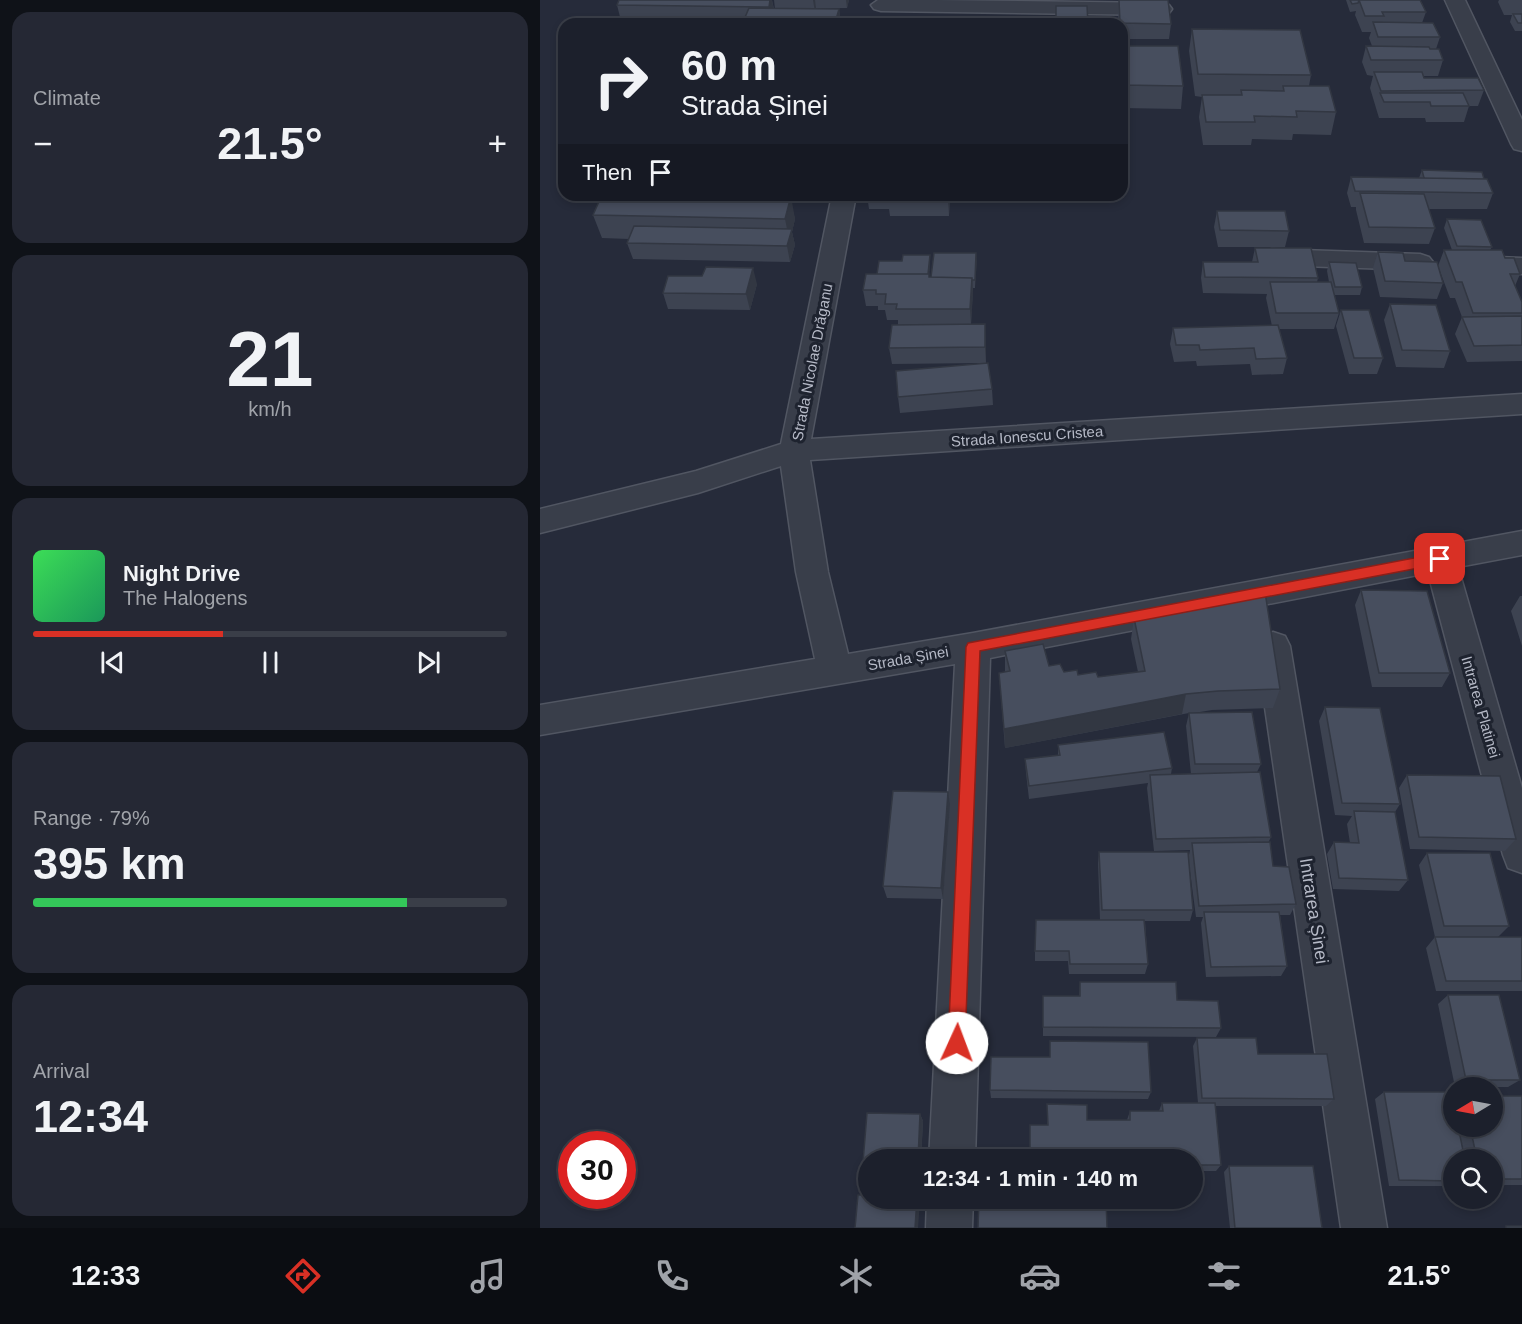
<!DOCTYPE html>
<meta charset="utf-8">
<style>
:root{--surface:#1c202c;--page:#252834;--text:#f1f3f6;--muted:#a0a3a9;--line:#3a3e48;--accent:#d93025}
body{margin:0;font-family:Helvetica,sans-serif;background:var(--page);color:var(--text);height:100vh;display:flex;flex-direction:column;font-size:22px;white-space:nowrap}
*{box-sizing:border-box;margin:0}
p{font-size:20px;color:var(--muted)}
.icon{flex:none;width:33px;height:33px;fill:none;stroke:currentColor;stroke-width:2;stroke-linecap:round;stroke-linejoin:round}
.map{position:relative;flex:1;overflow:hidden}
.side{display:flex;flex-direction:column;gap:12px;padding:12px;background:#0f1218;width:540px}
.side>*{flex:none}
.banner{position:absolute;left:18px;top:18px;width:570px;height:183px;border-radius:18px;box-shadow:0 3px 9px #0003,0 0 0 2px var(--line);background:#1c202c;color:var(--text);overflow:hidden}
.needle{width:39px;rotate:260deg}
.tools{position:absolute;left:903px;top:1077px;display:grid;gap:12px}
.tools a{display:grid;place-items:center;width:60px;height:60px;border-radius:50%;background:var(--surface);box-shadow:0 3px 9px #0003,0 0 0 2px var(--line);font-size:30px}
.speed{position:absolute;left:18px;top:1131px;display:flex;gap:12px;font-size:30px;font-weight:700;text-align:center}
.speed>*{display:grid;place-content:center;width:78px;height:78px;border-radius:50%;background:var(--surface);box-shadow:0 3px 9px #0003,0 0 0 2px var(--line);line-height:1}
.speed .limit{border:9px solid #d22;background:#fff;color:#111}
.pin{position:absolute;display:grid;place-items:center;width:51px;height:51px;color:#fff;margin:-26px;border-radius:12px;box-shadow:0 3px 9px #0006}
.me{position:absolute;width:66px;margin:-33px;rotate:2deg;stroke-linejoin:round;filter:drop-shadow(0 0 4px #0008)}
.turn{display:flex;align-items:center;gap:21px;height:126px;padding:0 24px;font-size:27px}
.turn .icon{width:78px;height:78px;stroke-width:2.5}
.turn b{display:block;font-size:42px;line-height:51px}
.then{display:flex;align-items:center;height:57px;padding:0 24px;background:#0003;gap:12px;font-size:22px}
.big{font-size:45px;font-weight:600;line-height:1.1}
.side .tile{flex:1;display:flex;flex-direction:column;justify-content:center;gap:9px;min-width:0;padding:0 21px;border-radius:18px;background:var(--page)}
.side .dial{align-items:center;gap:0}
.dial b{font-size:78px;line-height:1}
.song{display:flex;align-items:center;gap:18px}
.cover{width:72px;height:72px;border-radius:9px;background:linear-gradient(135deg,hsl(130 70% 55%),hsl(150 70% 35%))}
.played{height:6px;border-radius:3px;background:linear-gradient(90deg,var(--accent) 40%,var(--line) 40%)}
.keys{display:flex;justify-content:space-around;direction:ltr}
.heat{display:flex;justify-content:space-between;align-items:center;font-size:33px;direction:ltr}
.charge{height:9px;border-radius:4px;background:linear-gradient(90deg,#34c759 79%,var(--line) 0)}
.trip{position:absolute;left:318px;top:1149px;width:345px;height:60px;border-radius:30px;background:var(--surface);box-shadow:0 3px 9px #0003,0 0 0 2px var(--line);font-weight:600;line-height:60px;text-align:center}
.tabs{display:flex;height:96px;justify-content:space-around;align-items:center;background:#0b0d12;color:var(--muted)}
.tabs .icon{width:42px;height:42px}
.tabs .current{color:var(--accent)}
.tabs b{font-size:27px;color:var(--text)}
main{display:flex;flex:1;min-height:0}
.map>svg:first-child{display:block}
.lines{fill:none;stroke-linecap:round;stroke-linejoin:round}
.street-casing{stroke:#515662;stroke-width:3}
.street{fill:#393e4a;fill-rule:evenodd}
.wall{fill:#3d4351}
.shaded-wall{fill:#323742}
.building{fill:#474e5e;stroke:#323742;stroke-width:1.5}
.route{fill:#d93025;stroke:#8d1f18;stroke-width:1.5}
.labels{text-anchor:middle;dominant-baseline:central;stroke-width:6;stroke-linejoin:round;paint-order:stroke}
.street-label{font-size:15px;fill:#b5b9c6;stroke:#1e232f}
.near-street-label{font-size:18px;fill:#b5b9c6;stroke:#1e232f}
</style>
<main>
<section class="side">
<div class="tile"><p>Climate</p>
<div class="heat"><a>−</a><b class="big">21.5°</b><a>+</a></div>
</div>
<div class="tile dial"><b>21</b><p>km/h</p></div>
<div class="tile">
<div class="song"><i class="cover"></i><div><b>Night Drive</b><p>The Halogens</p></div></div>
<div class="played"></div>
<div class="keys"><svg class="icon" aria-label="previous" viewBox="0 0 24 24"><path d="M18 5L8 12l10 7zM5 5v14"/></svg><svg class="icon" aria-label="pause" viewBox="0 0 24 24"><path d="M8 5v14M16 5v14"/></svg><svg class="icon" aria-label="next" viewBox="0 0 24 24"><path d="M6 5l10 7-10 7zM19 5v14"/></svg></div>
</div>
<div class="tile"><p>Range · 79%</p><b class="big">395 km</b><div class="charge"></div></div>
<div class="tile"><p>Arrival</p><b class="big">12:34</b></div>
</section>
<div class="map">
<svg width="982" height="1228" viewBox="0 0 982 1228">
<rect width="100%" height="100%" fill="#262b3a"/>
<g class="lines">
<g class="street-casing">
<path id="street" d="M397 0 622 3 629 5 632 9 629 13 622 15 341 11 334 9 331 5 338 0Z
M905 0H925L982 120V151L974 149 971 144Z
M292 195H316L271 439 982 394V414L270 460 288 572 308 654 433 633 982 531V555L918 567 982 788V873L968 868 963 855 888 573 450 658 435 1160H389L415 664 0 735V705L275 659 256 572 241 466 158 493 0 533V509L156 471 241 444Z
M732 249 880 254 889 257 893 262 889 267 880 270 732 265 723 262 720 257 723 252Z
M932 256 982 258V274L923 269 919 264 923 259Z
M733 632 745 636 750 646 847 1228H801L716 646 721 636Z
M387 1198H433L432 1228H386Z"/>
</g>
<use href="#street" class="street"/>
</g>
<path class="wall" d="M79 0H232L234 9H235L234 0H309L307 8H276V9H299L301 24H204L203 22 81 21 77 5Z
M579 0 631 24 629 39H582V24H578Z
M806 0H880L886 12 882 23 900 37 896 49 903 60 898 76H883L884 78 944 90 938 106H929L924 122H886L885 118H839L830 88 833 76 827 75 822 62 826 46H832L829 38 831 32H822L815 15 816 11 810 12Z
M959 0H982V31H975L970 22 972 15H964L958 2Z
M652 29 771 75 769 86 796 112 791 135 753 134 752 140 712 139 711 145H663L659 117 662 97 655 96 649 51Z
M582 46 643 86 641 109 582 108Z
M882 170 944 179 953 193 947 209H889L895 228 889 244 824 243 816 210V207H811L807 193 811 177 879 178Z
M62 195H249L255 219 252 232 255 245 250 262 93 259 87 243 89 239 62 238 53 215Z
M327 195H410L409 216H350L349 209H329Z
M677 211 749 231 745 247H678L674 227Z
M907 219 952 247 950 250 965 258 980 274 975 286 982 302V361L927 362 915 334 922 317 915 298H910L898 266 904 250H912L904 228Z
M715 248 778 278 777 282H789L787 271 789 262 822 287 820 295H794L799 313 794 329H739L747 358 743 374 712 375 710 364 657 366 656 361 634 362 630 344 633 328 732 326 726 298 727 294 663 293 661 278 663 262H712Z
M838 252 865 261 903 283 897 299 840 297 833 268Z
M436 253 435 288H433L431 324 446 340V363L452 389 453 405 360 413 358 397 443 363 352 364 349 348 358 325V320H347L345 310H338V306H326L323 290 337 274 390 263 389 277H391Z
M217 284 210 310 128 309 123 293Z
M850 304 910 351 904 368 856 367 844 320Z
M801 310 843 358 837 374H809L796 326Z
M821 590 910 673 902 687H832L815 605Z
M980 596H982V646L971 611Z
M594 618 740 689 733 708 672 710 654 713 721 764 717 772 731 837 728 843 733 866 756 904 750 915H740L747 966 741 976 666 977 661 923 663 917H656L649 864 653 910 650 921H605L608 964 605 974H529L528 961H495V951L560 920 558 863 559 852 649 855 650 850 614 851 607 788 608 783 489 799 486 773 485 759 518 755V745L632 768 631 774H651L646 726 649 713 465 748 459 673 465 672V651L509 666 524 672 538 675 558 677 598 672 591 639Z
M785 707 860 804 855 812 868 880 859 891 793 889 787 854 794 842 810 843 807 824 812 816 795 815 779 721Z
M867 775 976 839 965 851 870 849 859 788Z
M408 792 410 804 403 899 347 898 343 886Z
M887 853 969 926 958 937H982V991H896L886 948 895 937H956H895L879 865Z
M540 982 637 1000 681 1028 676 1037 503 1036V996H539Z
M908 995 980 1080 968 1087H915L898 1004Z
M657 1038 718 1054 794 1099 786 1106H675L681 1165 676 1171H652V1160L507 1125V1104L547 1120H587L590 1111H619L622 1103H658L653 1046Z
M510 1041 611 1092 608 1099 451 1098 450 1090 510 1057Z
M844 1092 914 1126H952L982 1096V1185H952V1160H914V1186H849L835 1099Z
M327 1113 380 1114 383 1121 381 1160H328V1192H325L321 1187Z
M689 1166 782 1228H690L684 1172Z"/>
<path class="shaded-wall" d="M230 0H232L234 12 232 22 229 7Z
M273 0H275L276 8 275 12Z
M306 0H309L307 8Z
M299 9 301 24H295V23Z
M408 195H410L409 216 408 199Z
M251 196 255 219 252 232 255 245 250 262 247 246 249 239 245 219Z
M436 253 437 262 435 288V280Z
M390 255V263L389 278 388 279Z
M213 268 217 284 210 310 206 294Z
M432 278 433 294 431 325 430 309Z
M445 324 446 340V363L445 347Z
M646 694 642 714 465 748 464 729Z
M408 792 410 804 403 899 401 888Z
M380 1114 383 1121 381 1160H378Z
M377 1198H378L380 1201 378 1228H375Z"/>
<path class="building" d="M79 0H230L229 7 77 5Z
M579 0H628L631 24 580 23Z
M810 0H819L818 3 812 4Z
M819 0H880L886 12H842L844 16H825Z
M516 6H547L548 24H516Z
M209 8 299 9 295 23 203 22Z
M973 14H982V23H978Z
M833 22 893 23 900 37H838Z
M652 29 760 30 771 75 658 74Z
M582 46H638L643 86 582 85Z
M826 46 889 47 890 49H899L903 60H831Z
M834 72H882L884 78H938L944 90 841 91Z
M743 86H789L796 112 756 111 757 117 714 116 715 122H666L662 95H702L701 90 744 91Z
M840 93H923L929 106H891L890 102H844Z
M882 170 942 172 944 179 884 178Z
M811 177 947 179 953 193 815 191Z
M820 193 884 194 895 228 829 227Z
M62 195H194L251 196 245 219 53 215Z
M196 195H245V196Z
M349 195H408V199H348Z
M677 211H745L749 231 680 230Z
M907 219 941 220 952 247 917 246Z
M94 226 252 229 247 246 87 243Z
M715 248H771L778 278 665 277 663 262H718Z
M904 250H962L965 258H974L980 274H970L982 302V313H933L922 282H916Z
M838 252 863 253 865 261 897 262 903 283 845 281Z
M394 253H436L435 280H432V278L391 277Z
M363 255H390L388 274H337L339 261H362Z
M789 262 816 263 822 287H795Z
M166 267 213 268 206 294 123 293 128 276H162Z
M326 274H389V277L432 278 430 309H356L357 304H345L346 294H336V290H323Z
M730 282H791L799 313H736Z
M850 304 896 305 910 351 862 350Z
M801 310H829L843 358H814Z
M982 316V345L934 346 922 317Z
M445 324V347L349 348 352 325Z
M738 325 747 358 716 359 714 348 660 350 659 345H636L633 328Z
M448 363 452 389 358 397 356 371Z
M821 590 887 591 910 673H839Z
M725 592 740 689 678 691 646 694 464 729 459 673 470 671 465 651 503 644 509 666 520 664 524 672 537 670 538 675 556 672 558 677 605 671 594 618Z
M785 707 840 708 860 804 802 803Z
M712 712 721 764H655L649 713Z
M624 732 632 768 489 786 485 759 520 755 518 745Z
M720 772 731 837 616 839 610 775Z
M867 775 960 776 976 839 879 837Z
M353 791 408 792 401 888 343 886Z
M814 811 855 812 868 880 799 878 794 842 819 843Z
M730 842 733 866 749 867 756 904 659 906 652 843Z
M559 852H648L653 910H562Z
M887 853H950L969 926H904Z
M664 912H739L747 966 671 967Z
M496 920H604L608 964H530L529 951H495Z
M895 937H982V981H906Z
M540 982H636L637 1000 678 1001 681 1028 503 1027V996H540Z
M908 995H959L980 1080H926Z
M657 1038H716L718 1054H787L794 1099 662 1098Z
M510 1041 608 1042 611 1092 450 1090 451 1057H510Z
M844 1092H911L914 1105V1126H918L925 1160H914V1181L859 1180Z
M952 1096H982V1179H952V1160H937L930 1126H952Z
M622 1103H675L681 1165H652V1160H490V1125H508L507 1104 547 1105V1120H590V1111H623Z
M327 1113 380 1114 378 1160H328V1187H321Z
M689 1166H773L782 1228H695Z
M318 1195H328V1198H377L375 1228H315Z
M566 1198 567 1228H438L439 1199Z
M966 1226H982V1228H966Z"/>
<path class="route" d="M900 553 906 559 900 564 440 651 425 1043 423 1049 417 1052 410 1049 408 1043 426 647 428 643Z"/>
<g class="labels">
<g class="street-label">
<text transform="translate(272 362) rotate(-79)">Strada Nicolae Drăganu</text>
<text transform="translate(487 436) rotate(-4)">Strada Ionescu Cristea</text>
<text transform="translate(368 658) rotate(-10)">Strada Șinei</text>
<text transform="translate(941 707) rotate(74)">Intrarea Platinei</text>
</g>
<g class="near-street-label">
<text transform="translate(774 911) rotate(81)">Intrarea Șinei</text>
</g>
</g>
</svg>
<div class="tools">
<a><svg class="needle" viewBox="-14 -14 28 28"><path d="M0-13l5 13h-10z" fill="#e53935"/><path d="M0 13l5-13h-10z" fill="#a0a3a9"/></svg></a>
<a><svg class="icon" aria-label="search" viewBox="0 0 24 24"><circle cx="10" cy="10" r="6"/><path d="M15 15l6 6"/></svg></a>
</div>
<div class="speed"><div class="limit">30</div></div>
<div class="pin" style="left:900px;top:559px;background:#d93025"><svg class="icon" aria-label="arrive" viewBox="0 0 24 24"><path d="M6 21V4h12l-3 4 3 4H6"/></svg></div>
<svg class="me" style="left:417px;top:1043px" viewBox="-20 -20 40 40"><circle r="19" fill="#fff"/><path d="M0-13L10 11 0 6-10 11z" fill="#d93025"/></svg>
<div class="trip">12:34 · 1 min · 140 m</div>
<div class="banner">
<div class="turn"><svg class="icon" aria-label="right" viewBox="0 0 24 24"><path d="M7 20v-9h11M14 6l5 5-5 5"/></svg><div><b>60 m</b>Strada Șinei</div></div>
<div class="then">Then<svg class="icon" aria-label="arrive" viewBox="0 0 24 24"><path d="M6 21V4h12l-3 4 3 4H6"/></svg></div>
</div>
</div>
</main>
<nav class="tabs">
<b>12:33</b>
<svg class="icon current" aria-label="directions" viewBox="0 0 24 24"><path d="M12 3l9 9-9 9-9-9zM9 14v-3h6M13 9l2 2-2 2"/></svg>
<svg class="icon" aria-label="music" viewBox="0 0 24 24"><path d="M9 18V5l10-2v13"/><circle cx="6" cy="18" r="3"/><circle cx="16" cy="16" r="3"/></svg>
<svg class="icon" aria-label="phone" viewBox="0 0 24 24"><path d="M5 4h4l2 5-3 2q2 4 5 5l2-3 5 2v4C11 20 4 13 5 4z"/></svg>
<svg class="icon" aria-label="climate" viewBox="0 0 24 24"><path d="M12 3v18M4 7l16 10M4 17L20 7"/></svg>
<svg class="icon" aria-label="car" viewBox="0 0 24 24"><path d="M5 17H2v-5l4-1 3-4h7l3 4 3 1v5h-3M9 17h6M6 11h13"/><circle cx="7" cy="17" r="2"/><circle cx="17" cy="17" r="2"/></svg>
<svg class="icon" aria-label="filters" viewBox="0 0 24 24"><path d="M4 7h16M4 17h16"/><circle cx="9" cy="7" r="2"/><circle cx="15" cy="17" r="2"/></svg>
<b>21.5°</b>
</nav>
